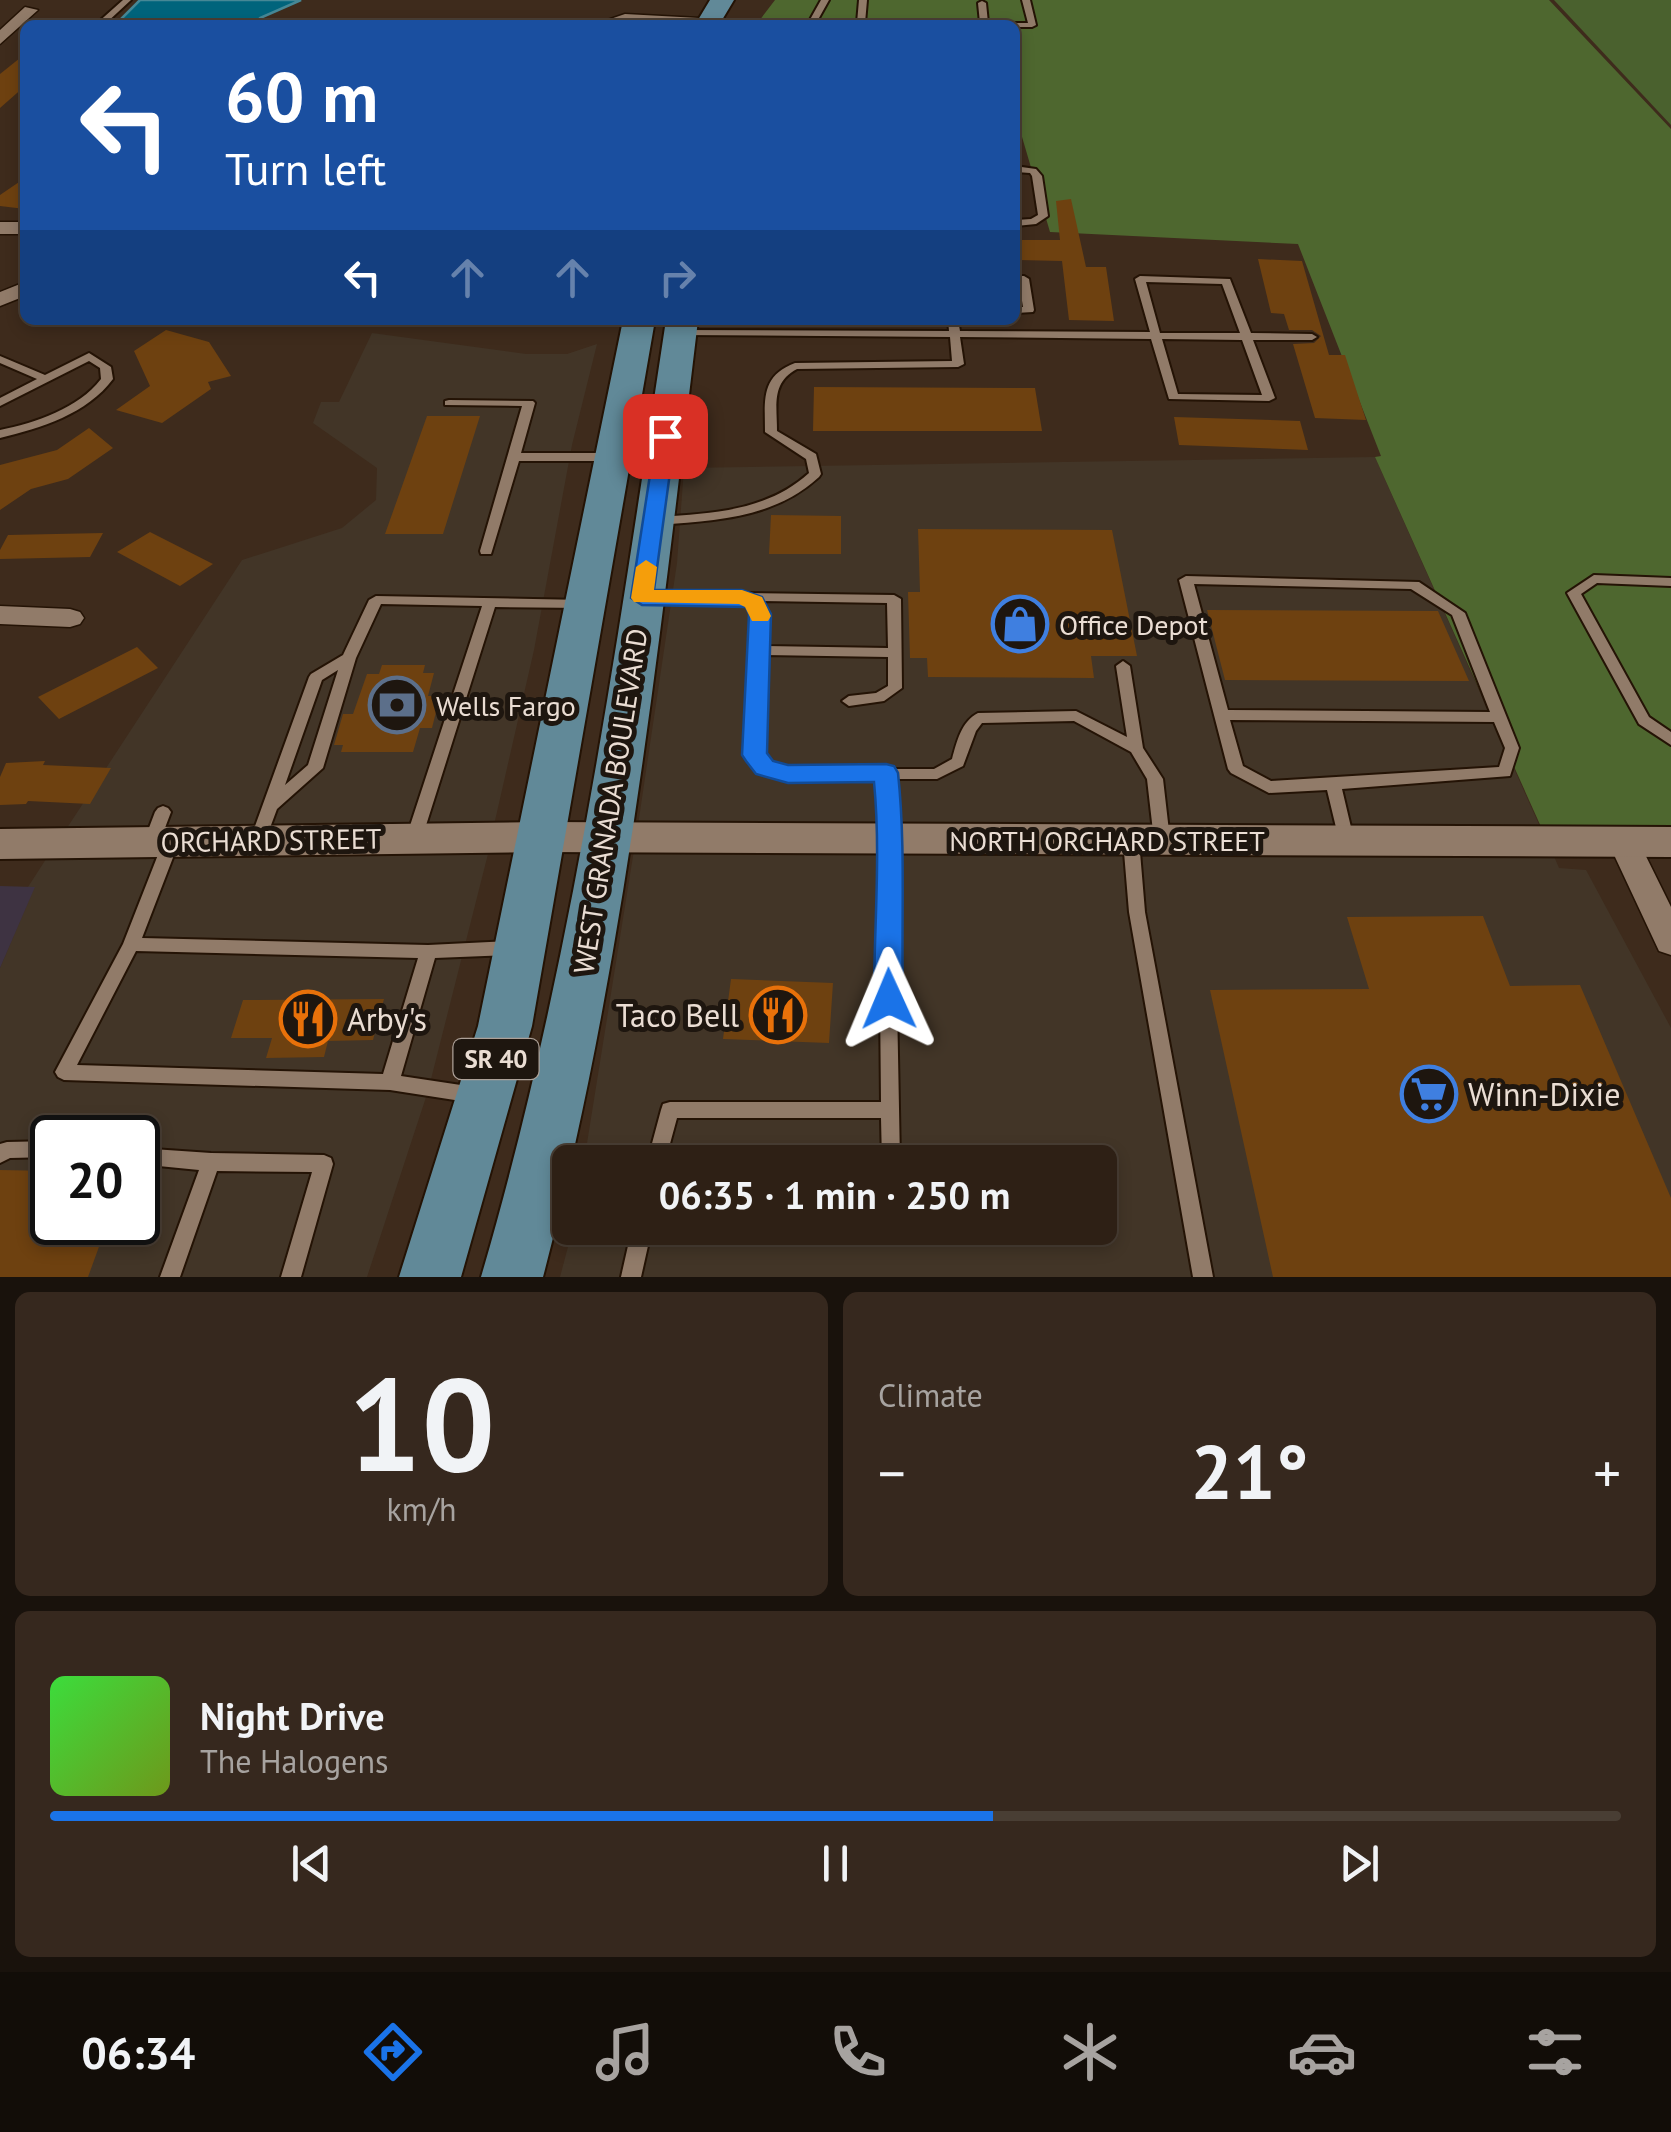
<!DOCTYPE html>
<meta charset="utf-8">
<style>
:root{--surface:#2e2015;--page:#36281e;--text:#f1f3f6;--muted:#a7a3a0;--line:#493e34;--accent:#1a73e8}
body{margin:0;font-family:"PT Sans",sans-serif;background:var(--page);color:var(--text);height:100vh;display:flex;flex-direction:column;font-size:38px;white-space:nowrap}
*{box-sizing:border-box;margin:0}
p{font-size:32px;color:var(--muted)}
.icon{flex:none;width:55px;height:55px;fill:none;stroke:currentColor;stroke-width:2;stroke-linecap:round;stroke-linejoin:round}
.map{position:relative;height:1277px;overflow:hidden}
.sheet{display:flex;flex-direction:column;gap:15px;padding:15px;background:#19120c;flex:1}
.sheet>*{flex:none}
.top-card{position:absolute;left:20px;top:20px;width:1000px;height:305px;border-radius:15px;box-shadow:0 5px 15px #0003,0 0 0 2px var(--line);background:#1a4fa0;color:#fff;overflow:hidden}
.speed{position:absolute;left:30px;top:1115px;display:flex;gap:20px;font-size:50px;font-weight:700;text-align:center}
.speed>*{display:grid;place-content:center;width:130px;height:130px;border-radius:50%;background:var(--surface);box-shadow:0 5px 15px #0003,0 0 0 2px var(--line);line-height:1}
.speed .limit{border:5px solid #111;border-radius:15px;background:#fff;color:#111}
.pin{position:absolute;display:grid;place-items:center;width:85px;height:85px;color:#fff;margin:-42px;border-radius:20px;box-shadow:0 5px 15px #0006}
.me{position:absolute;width:110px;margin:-55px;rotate:359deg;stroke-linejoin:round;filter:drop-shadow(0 0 8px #0008)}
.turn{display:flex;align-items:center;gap:35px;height:210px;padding:0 40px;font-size:45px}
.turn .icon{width:130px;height:130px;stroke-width:2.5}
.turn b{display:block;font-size:70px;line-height:85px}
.lanes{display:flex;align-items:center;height:95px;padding:0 40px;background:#0003;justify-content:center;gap:50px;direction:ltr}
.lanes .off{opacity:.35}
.big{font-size:75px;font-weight:700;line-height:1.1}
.sheet .tile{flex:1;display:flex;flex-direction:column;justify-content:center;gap:15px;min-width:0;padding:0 35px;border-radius:15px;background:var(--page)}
.sheet .dial{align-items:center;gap:0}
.dial b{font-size:130px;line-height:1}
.song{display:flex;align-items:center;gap:30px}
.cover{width:120px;height:120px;border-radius:15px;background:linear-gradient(135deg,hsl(120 70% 55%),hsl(80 70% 35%))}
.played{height:10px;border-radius:5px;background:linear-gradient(90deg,var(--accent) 60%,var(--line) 60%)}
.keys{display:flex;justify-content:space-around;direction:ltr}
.heat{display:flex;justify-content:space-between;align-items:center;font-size:55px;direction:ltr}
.sheet .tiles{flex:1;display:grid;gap:15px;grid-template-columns:1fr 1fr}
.tile:last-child{grid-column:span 2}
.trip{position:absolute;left:552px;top:1145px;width:565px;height:100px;border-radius:15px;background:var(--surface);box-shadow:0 5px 15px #0003,0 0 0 2px var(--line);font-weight:700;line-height:100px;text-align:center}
.tabs{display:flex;height:160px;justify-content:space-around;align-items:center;background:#120d08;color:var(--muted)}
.tabs .icon{width:70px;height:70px}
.tabs .on{color:var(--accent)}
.tabs b{font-size:45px;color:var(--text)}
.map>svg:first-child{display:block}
.commercial{fill:#423527;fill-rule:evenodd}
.industrial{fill:#3e3342}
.green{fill:#4a612e}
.forest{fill:#4e672f}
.water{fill:#00647c;stroke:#468896;stroke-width:2.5}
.building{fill:#6e4110}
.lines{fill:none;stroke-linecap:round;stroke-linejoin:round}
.service-casing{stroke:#241305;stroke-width:4}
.minor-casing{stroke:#241305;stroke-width:3}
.tertiary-casing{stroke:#241305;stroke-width:4}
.primary-casing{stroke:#241305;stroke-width:4}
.service{fill:#917b69;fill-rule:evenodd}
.minor{fill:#917b69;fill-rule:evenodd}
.tertiary{fill:#917b69;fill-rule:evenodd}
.primary{fill:#618998;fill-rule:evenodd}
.route{fill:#1a73e8;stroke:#114b97;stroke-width:2.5}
.slow{fill:#f59e0b}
.labels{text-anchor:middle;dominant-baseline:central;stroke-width:10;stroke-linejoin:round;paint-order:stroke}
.shield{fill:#1e160f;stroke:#ada198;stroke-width:2.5}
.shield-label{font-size:25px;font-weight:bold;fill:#eaddd3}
.poi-label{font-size:28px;fill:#eaddd3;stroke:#1e160f;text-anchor:start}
.street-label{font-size:28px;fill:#eaddd3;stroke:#1e160f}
.near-poi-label{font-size:32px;fill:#eaddd3;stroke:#1e160f;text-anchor:start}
</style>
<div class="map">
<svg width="1671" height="1277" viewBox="0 0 1671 1277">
<rect width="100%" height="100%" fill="#3e2b1c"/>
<path class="commercial" d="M372 333 526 354H567L597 344 572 445 534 650 494 825 65 831 242 560 342 528 376 500 377 468 313 423 321 402H339Z
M1375 457 1541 829 638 825 677 563 684 468Z
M489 850 428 1091 367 1277H0V968L34 888 28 887 48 856ZM52 1138H138V1222H52Z
M634 850 1553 854 1559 868 1586 870 1671 1028V1277H560L573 1228H1100V1162H584Z"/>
<path class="industrial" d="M0 886 35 887 0 968Z"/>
<path class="green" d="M1554 0H1671V125Z"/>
<path class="forest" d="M775 0H1549L1671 129V830L1542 829 1375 457 1381 456 1298 244 1050 232 1015 113V25H756Z"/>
<path class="water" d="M140 0H301L260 18 255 25H115Z"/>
<path class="building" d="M25 54V86L0 108V74Z
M25 178V209L0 206V195Z
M1071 199 1086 267H1106L1114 321 1069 320 1062 261 1019 260V240H1060L1056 201Z
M1258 259 1302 261 1329 355H1345L1366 420 1315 418 1293 344 1314 343 1321 336 1312 330H1289L1284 314 1271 313Z
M166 330 209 342 231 376 208 382 211 389 162 423 116 410 150 386 134 351Z
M814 387 1035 388 1042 431H813Z
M427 416H480L443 534H385Z
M1174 417 1300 421 1308 450 1179 445Z
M89 428 113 448 68 479 31 489 0 510V465L57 450Z
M771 515 841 516V554H769Z
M918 529 1112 530 1137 656H1091L1094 678 928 677 927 658H910L908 592H920Z
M150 532 213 564 180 586 117 552Z
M103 533 90 557 0 559V550L8 535Z
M1207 610 1438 611 1469 681 1225 680Z
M137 647 158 668 59 719 38 697Z
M382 665H425L423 673H434L428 696H440L432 728H420L413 752H341L343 745H334L343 714H353L367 674H379Z
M45 761 43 765 111 768 90 804 28 801 26 804 0 805V777L6 763Z
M1483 916 1510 986 1580 985 1671 1198V1277H1273L1210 990 1369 989 1347 917Z
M731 979 833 983 829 1043 723 1039Z
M384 999 373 1040 328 1041 324 1057 266 1058 272 1038H231L243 1000Z
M0 1170 52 1171V1222H108L88 1277H0Z"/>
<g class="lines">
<g class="service-casing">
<path id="service" d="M123 0H131L104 25H95Z
M821 0H829L815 25H807Z
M859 0H867L865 23H980L978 3 982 1 986 3 988 23H1028L1022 0H1030L1036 25 1032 27H1015V25H851L857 23Z
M1015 166 1036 169 1042 176 1048 216 1036 224 1015 226V220L1031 219 1038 215 1032 176 1030 173 1015 172Z
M1015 276H1024L1029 279 1034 310 1033 312 1015 313V307H1023L1019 282H1015Z
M1140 276 1230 279 1251 333 1312 334 1317 337 1312 340H1253L1275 398 1269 401 1169 399 1151 339 960 337 964 364 958 367 797 369C771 383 777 405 777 431L816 454 821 474 819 477C774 518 719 520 660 525L654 521 660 517C714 513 767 511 809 473L806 459 765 432C765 401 760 376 795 363L952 361 950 337 681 335 676 332 677 330 949 331 948 320H958L960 331 1150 332 1135 279ZM1146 282 1222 284 1240 333H1160ZM1162 339 1242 340 1262 395 1178 394Z
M89 353 111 367 113 379C87 414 41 428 0 438V430C35 423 79 408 101 379L100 368 89 361 0 406V398L37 379 0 363V356L45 375Z
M449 400 533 401 535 403 521 453H613L619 457 613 461H519L492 551 491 554H481L480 551 522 406 445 405V401Z
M1594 575 1671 578V586L1597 583 1581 594 1649 717 1671 732V745L1639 724 1567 593Z
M1186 576 1419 582 1465 613 1519 748 1510 776 1342 789 1354 840 1352 844 1346 846 1340 844 1327 790 1269 793 1231 773 1228 769 1179 580ZM1194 584 1411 589 1452 615 1490 712 1228 710ZM1230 720 1494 722 1505 748 1499 767 1271 781 1243 766Z
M741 593 894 595 901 599 902 688 884 701 849 706 842 701 849 696 876 693 888 686V657L765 655 761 754 769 764 788 769H934L952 759C957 741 961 722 978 713L1076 711 1127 737 1116 666 1123 661 1130 666 1143 748 1163 779 1170 840 1168 844 1162 846 1156 844 1154 840 1147 779 1131 752 1074 721 982 723 976 731 963 766 937 779H894L900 839 895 895 900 1162H882L881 1118H677L665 1162H647L661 1110 663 1104 670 1102H881L879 895 884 839 879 779H788L759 772 747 755 753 614 749 606 739 601 648 602 641 598 648 594ZM760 601 887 603 888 648 766 646 767 614Z
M376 596 584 600 591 604 584 608 495 607 422 838 420 842 414 844 408 842 406 838 482 606 381 604 356 658 323 768 277 809 264 844 258 846 252 844 250 840 309 677 311 674 343 655 369 600ZM338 670 308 765 285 785 322 680Z
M163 806 168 808 171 812 160 841 158 845 152 847 146 845 144 841 155 812 158 808Z
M1131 834 1137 836 1139 840 1145 912 1213 1277H1193L1129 912 1123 840 1125 836Z
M171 836 177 838 179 842 142 938 428 945 510 941 516 943 518 948 516 953 510 955 435 958 401 1076 474 1087 480 1089 483 1095 480 1101 474 1103 390 1090 64 1080 58 1077 55 1072 123 944 163 842 165 838ZM136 951 418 958 383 1074 77 1065Z
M52 1141V1157L10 1158 0 1163V1144L7 1142Z
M138 1148 211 1153 324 1155 331 1158 333 1164 301 1277H281L312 1172 217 1171 180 1277H160L199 1170 138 1164Z
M632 1228H652L641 1277H621Z"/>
</g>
<g class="minor-casing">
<path id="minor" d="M25 7 38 10 0 44V30Z
M625 14 736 20 744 25H593Z
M0 222H25V234H0Z
M25 282V296L0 306V292Z
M0 606 70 609 80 612 84 618 80 624 70 627 0 624Z
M1624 830 1635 834 1671 907V955L1659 951 1608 842 1613 834Z"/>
</g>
<g class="tertiary-casing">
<path id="tertiary" d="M543 822 1671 827V857L543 852 0 859V829Z"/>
</g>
<g class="primary-casing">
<path id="primary" d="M710 0H734L719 25H695Z
M623 320H655L532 1026 461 1277H399L478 1026Z
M666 320H698C659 643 625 966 543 1277H481C573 964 617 642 666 320Z"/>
</g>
<use href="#service" class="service"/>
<use href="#minor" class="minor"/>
<use href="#tertiary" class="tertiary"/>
<use href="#primary" class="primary"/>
</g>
<path class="route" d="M665 430 675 436 654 590H742L762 597 771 614 767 753 773 761 788 765 886 764 894 766 898 773C906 848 901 923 903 999L899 1008 889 1011 879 1008 874 999C874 927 881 854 874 782L788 783 756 774 746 761 742 755 749 614 746 607 642 605 631 598 656 436Z"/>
<path class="slow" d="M646 560 657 567 654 590H742L762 597 771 616 768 621H752L745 607 739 604 634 602 631 598 636 567Z"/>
<defs>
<g id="shop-ring" transform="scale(2.875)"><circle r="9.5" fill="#1e160f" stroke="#3f7fe0" stroke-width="1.5"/><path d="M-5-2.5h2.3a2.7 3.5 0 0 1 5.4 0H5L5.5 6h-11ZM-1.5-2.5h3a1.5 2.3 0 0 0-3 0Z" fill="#3f7fe0"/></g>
<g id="bank-ring" transform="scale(2.875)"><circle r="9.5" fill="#1e160f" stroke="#5c6f8a" stroke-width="1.5"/><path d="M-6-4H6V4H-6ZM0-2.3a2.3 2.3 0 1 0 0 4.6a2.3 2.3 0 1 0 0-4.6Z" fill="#5c6f8a"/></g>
<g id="restaurant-ring" transform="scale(2.875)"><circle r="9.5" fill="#1e160f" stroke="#e8710a" stroke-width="1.5"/><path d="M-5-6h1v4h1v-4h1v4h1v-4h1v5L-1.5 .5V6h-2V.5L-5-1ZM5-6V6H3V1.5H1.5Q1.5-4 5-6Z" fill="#e8710a"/></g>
<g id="supermarket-ring" transform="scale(2.875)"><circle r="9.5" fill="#1e160f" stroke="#3f7fe0" stroke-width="1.5"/><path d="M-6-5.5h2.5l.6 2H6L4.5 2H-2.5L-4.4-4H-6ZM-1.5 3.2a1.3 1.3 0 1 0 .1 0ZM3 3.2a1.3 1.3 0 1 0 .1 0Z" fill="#3f7fe0"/></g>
</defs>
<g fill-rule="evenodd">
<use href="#shop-ring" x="1020" y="624"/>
<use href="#bank-ring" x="397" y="705"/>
<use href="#restaurant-ring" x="778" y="1015"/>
<use href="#restaurant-ring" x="308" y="1019"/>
<use href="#supermarket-ring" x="1429" y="1094"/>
</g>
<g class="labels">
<rect class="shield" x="453.5" y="1039" width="85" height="40" rx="8"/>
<g class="shield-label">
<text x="496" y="1059">SR 40</text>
</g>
<g class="poi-label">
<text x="1059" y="624">Office Depot</text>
<text x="436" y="705">Wells Fargo</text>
</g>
<g class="street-label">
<text transform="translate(610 801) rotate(-81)">WEST GRANADA BOULEVARD</text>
<text transform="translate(271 840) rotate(-1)">ORCHARD STREET</text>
<text x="1107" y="840">NORTH ORCHARD STREET</text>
</g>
<g class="near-poi-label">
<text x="739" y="1015" text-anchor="end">Taco Bell</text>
<text x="347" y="1019">Arby's</text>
<text x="1468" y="1094">Winn-Dixie</text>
</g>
</g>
</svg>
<div class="speed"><div class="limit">20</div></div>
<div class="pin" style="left:665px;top:436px;background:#d93025"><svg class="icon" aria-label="arrive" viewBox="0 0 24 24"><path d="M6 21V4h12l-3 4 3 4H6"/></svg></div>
<svg class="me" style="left:889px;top:999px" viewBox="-20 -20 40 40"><path d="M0-17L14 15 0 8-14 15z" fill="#1a73e8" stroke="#fff" stroke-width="4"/></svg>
<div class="trip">06:35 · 1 min · 250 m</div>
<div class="top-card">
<div class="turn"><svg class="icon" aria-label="left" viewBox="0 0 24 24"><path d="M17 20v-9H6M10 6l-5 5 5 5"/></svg><div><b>60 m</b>Turn left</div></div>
<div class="lanes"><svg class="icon" aria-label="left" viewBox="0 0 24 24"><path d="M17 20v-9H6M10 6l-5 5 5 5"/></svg><svg class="icon off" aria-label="ahead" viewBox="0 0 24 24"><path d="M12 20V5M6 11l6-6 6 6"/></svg><svg class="icon off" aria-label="ahead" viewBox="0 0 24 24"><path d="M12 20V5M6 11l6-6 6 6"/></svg><svg class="icon off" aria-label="right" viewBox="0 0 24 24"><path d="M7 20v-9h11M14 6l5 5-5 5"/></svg></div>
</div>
</div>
<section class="sheet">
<div class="tiles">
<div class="tile dial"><b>10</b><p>km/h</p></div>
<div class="tile"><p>Climate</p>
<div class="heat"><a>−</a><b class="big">21°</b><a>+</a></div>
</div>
<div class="tile">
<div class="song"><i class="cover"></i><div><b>Night Drive</b><p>The Halogens</p></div></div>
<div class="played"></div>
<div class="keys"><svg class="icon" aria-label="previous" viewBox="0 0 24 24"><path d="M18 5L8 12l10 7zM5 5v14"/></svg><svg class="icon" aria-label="pause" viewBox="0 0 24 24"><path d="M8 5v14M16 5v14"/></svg><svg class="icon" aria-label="next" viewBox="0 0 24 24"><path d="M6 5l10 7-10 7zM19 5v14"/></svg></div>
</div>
</div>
</section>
<nav class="tabs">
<b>06:34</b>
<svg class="icon on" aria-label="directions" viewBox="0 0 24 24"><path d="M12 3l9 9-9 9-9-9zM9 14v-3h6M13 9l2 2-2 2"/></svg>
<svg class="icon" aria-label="music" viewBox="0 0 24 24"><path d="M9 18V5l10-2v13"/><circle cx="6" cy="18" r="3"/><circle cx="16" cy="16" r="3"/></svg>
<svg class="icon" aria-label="phone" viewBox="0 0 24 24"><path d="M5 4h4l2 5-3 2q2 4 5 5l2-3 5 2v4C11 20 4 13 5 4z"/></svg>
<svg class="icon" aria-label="climate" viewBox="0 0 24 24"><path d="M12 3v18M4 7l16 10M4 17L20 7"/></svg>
<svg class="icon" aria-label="car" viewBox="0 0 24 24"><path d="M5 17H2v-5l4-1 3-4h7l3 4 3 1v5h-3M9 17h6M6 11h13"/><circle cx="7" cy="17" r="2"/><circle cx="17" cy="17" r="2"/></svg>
<svg class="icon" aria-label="filters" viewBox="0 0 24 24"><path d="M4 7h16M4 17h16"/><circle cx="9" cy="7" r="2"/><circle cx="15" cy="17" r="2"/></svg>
</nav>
